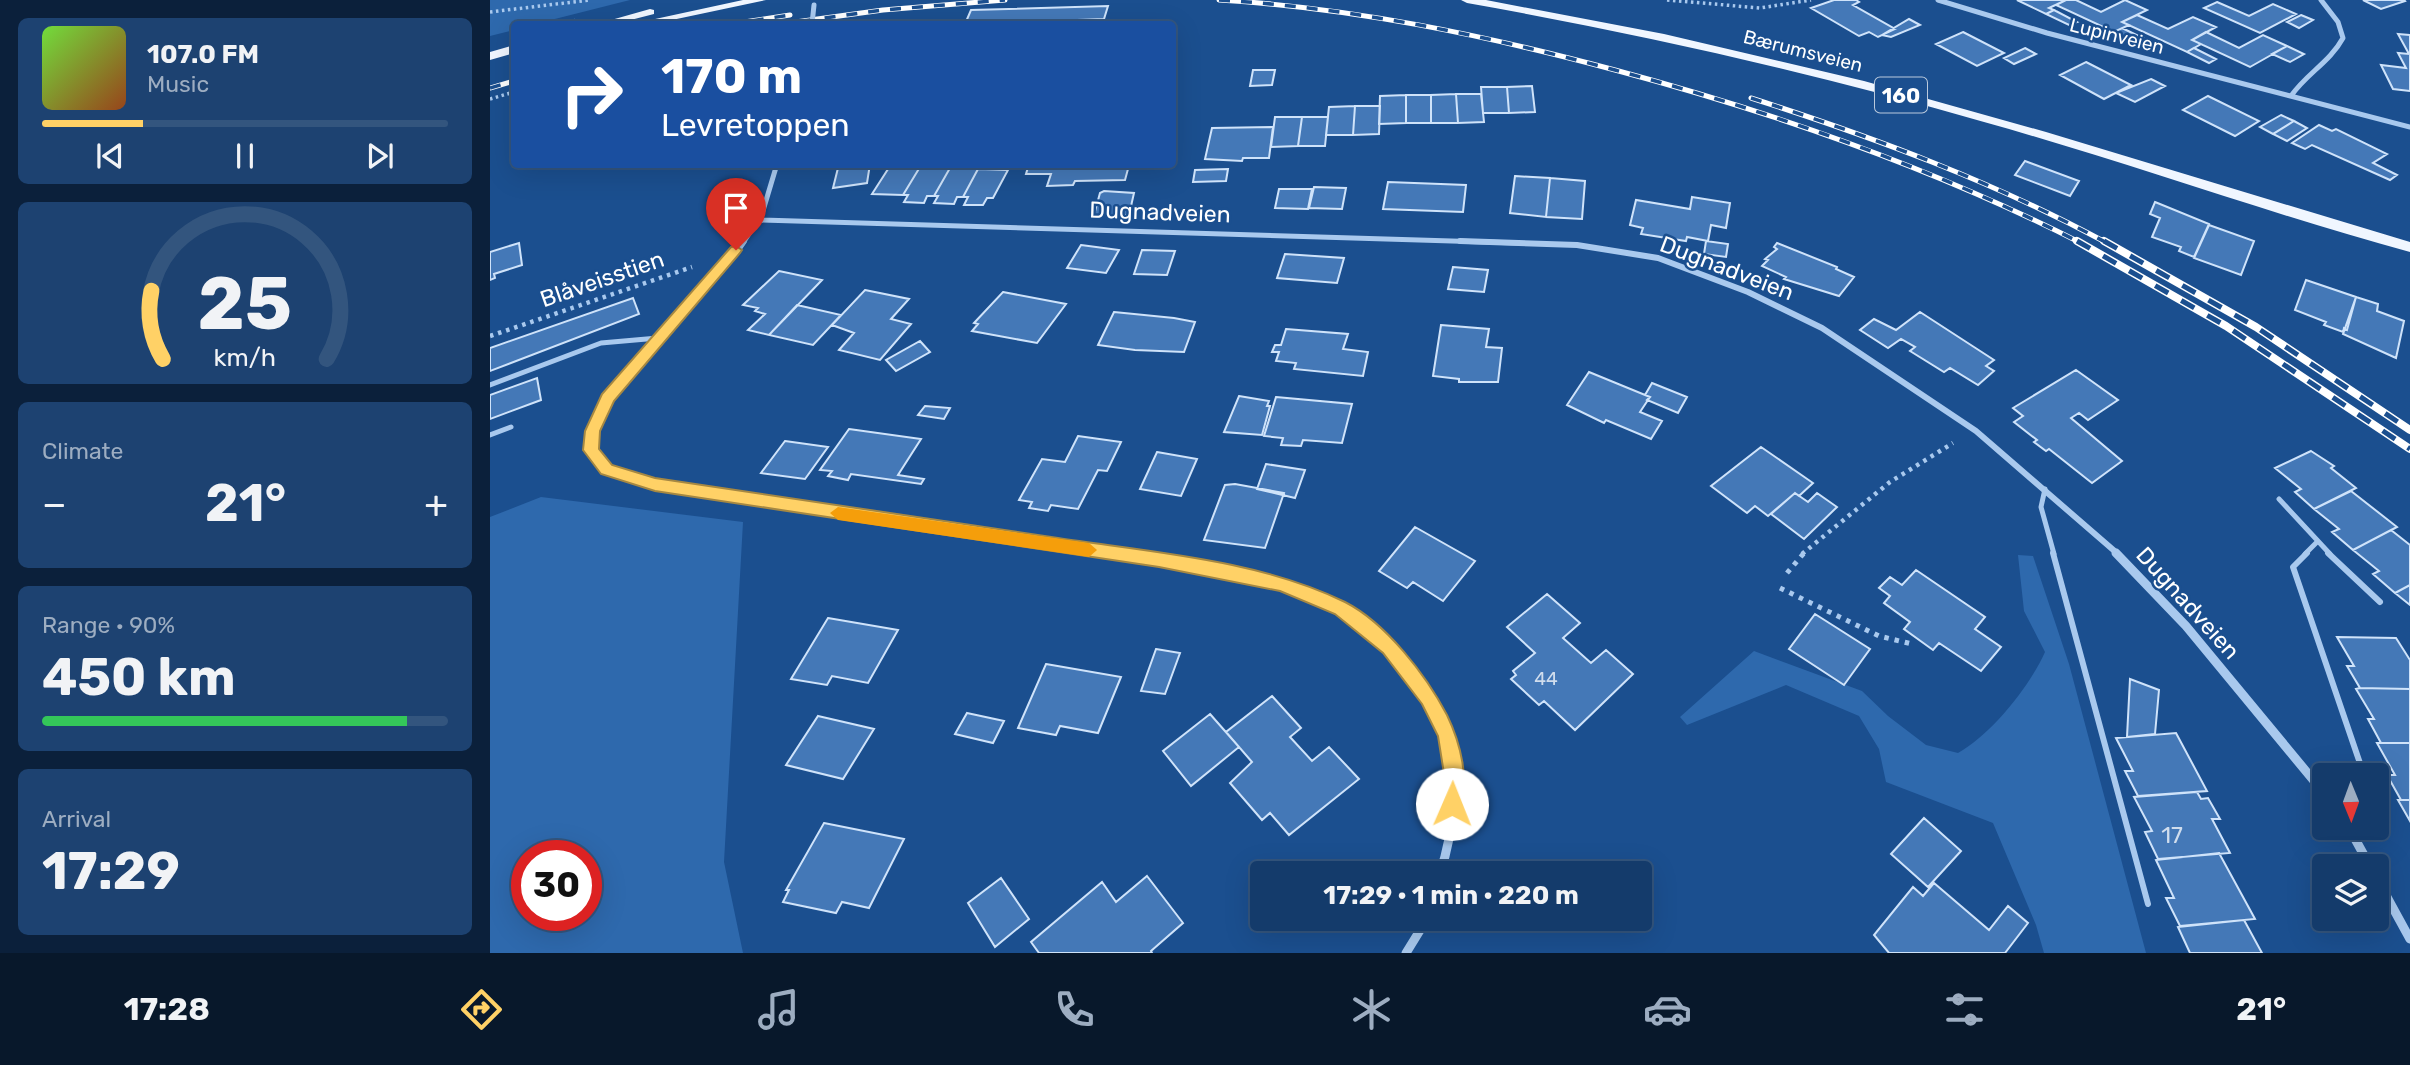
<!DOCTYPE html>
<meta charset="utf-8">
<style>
:root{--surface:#143b6b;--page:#1d4271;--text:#f1f3f6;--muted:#9dadc1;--line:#33557e;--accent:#ffd166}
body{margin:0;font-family:Rubik,sans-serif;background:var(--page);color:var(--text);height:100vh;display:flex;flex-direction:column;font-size:26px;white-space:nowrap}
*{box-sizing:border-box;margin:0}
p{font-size:23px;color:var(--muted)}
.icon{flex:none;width:38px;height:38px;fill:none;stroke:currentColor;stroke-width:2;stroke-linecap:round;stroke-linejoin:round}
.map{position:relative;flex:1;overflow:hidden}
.sheet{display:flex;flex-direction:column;gap:18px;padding:18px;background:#0b203b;width:490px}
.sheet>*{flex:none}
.hud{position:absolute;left:21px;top:21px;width:665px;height:147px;border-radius:7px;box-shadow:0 7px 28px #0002,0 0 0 2px var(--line);background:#1a4fa0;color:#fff;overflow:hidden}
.needle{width:46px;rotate:179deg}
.buttons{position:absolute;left:1822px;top:763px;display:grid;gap:14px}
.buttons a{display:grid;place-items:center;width:77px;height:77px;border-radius:7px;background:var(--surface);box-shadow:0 7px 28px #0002,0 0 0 2px var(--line);font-size:35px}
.speed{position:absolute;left:21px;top:840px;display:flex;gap:14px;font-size:35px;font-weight:700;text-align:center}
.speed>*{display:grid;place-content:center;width:91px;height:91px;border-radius:50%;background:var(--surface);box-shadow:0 7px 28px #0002,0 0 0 2px var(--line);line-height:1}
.speed .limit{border:10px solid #d22;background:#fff;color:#111}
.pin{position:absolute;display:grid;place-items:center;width:60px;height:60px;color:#fff;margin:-72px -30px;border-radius:50% 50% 50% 0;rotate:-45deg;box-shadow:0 0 7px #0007}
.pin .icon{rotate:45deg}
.me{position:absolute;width:77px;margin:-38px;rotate:1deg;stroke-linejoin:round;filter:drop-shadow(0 0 5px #0008)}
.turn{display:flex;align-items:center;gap:24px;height:147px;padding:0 35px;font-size:32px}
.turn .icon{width:91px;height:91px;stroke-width:2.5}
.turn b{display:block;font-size:49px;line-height:60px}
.big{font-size:52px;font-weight:700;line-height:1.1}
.sheet .tile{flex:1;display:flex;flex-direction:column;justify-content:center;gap:10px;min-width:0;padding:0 24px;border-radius:10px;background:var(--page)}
.sheet .dial{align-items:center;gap:0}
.dial svg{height:182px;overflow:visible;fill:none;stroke:var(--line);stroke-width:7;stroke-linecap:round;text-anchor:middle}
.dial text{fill:var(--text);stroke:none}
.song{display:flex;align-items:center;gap:21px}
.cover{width:84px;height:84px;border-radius:10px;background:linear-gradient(135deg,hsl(100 70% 55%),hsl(20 70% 35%))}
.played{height:7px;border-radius:4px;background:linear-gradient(90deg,var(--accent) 25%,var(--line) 25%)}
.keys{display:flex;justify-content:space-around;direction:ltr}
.heat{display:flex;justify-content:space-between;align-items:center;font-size:38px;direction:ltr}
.charge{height:10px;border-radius:5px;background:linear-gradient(90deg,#34c759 90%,var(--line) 0)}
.trip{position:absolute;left:760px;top:861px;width:402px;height:70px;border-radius:7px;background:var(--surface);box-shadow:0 7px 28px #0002,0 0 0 2px var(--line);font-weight:700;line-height:70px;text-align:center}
.tabs{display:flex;height:112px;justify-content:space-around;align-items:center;background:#08182b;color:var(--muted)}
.tabs .icon{width:49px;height:49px}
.tabs .selected{color:var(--accent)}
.tabs b{font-size:32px;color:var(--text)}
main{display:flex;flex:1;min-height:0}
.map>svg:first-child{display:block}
.green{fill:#2e69ad;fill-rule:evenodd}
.building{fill:#4478b7;stroke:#cfe3fa;stroke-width:2}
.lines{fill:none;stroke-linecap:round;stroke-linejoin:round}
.path-far2{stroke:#a9c9ee;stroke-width:3.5;stroke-dasharray:2.5 3.5;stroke-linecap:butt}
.path-far1{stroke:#a9c9ee;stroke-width:4.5;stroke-dasharray:3.5 5;stroke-linecap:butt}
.path{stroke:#a9c9ee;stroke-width:5;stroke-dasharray:4.5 6;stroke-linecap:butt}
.lane-far1{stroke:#a9c9ee;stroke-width:5}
.lane{stroke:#a9c9ee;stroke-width:6}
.street-far2{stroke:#a9c9ee;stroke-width:5}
.street-far1{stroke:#a9c9ee;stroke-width:6}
.street{stroke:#a9c9ee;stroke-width:9}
.primary{fill:#f0f6ff;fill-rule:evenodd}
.rail-far1-casing{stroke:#fff;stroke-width:5}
.rail-casing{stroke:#fff;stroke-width:8}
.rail-far1{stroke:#1b4f8f;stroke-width:3.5;stroke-dasharray:11;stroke-linecap:butt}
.rail{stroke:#1b4f8f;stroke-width:5;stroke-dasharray:15;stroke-linecap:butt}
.street-bridge{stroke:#a9c9ee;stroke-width:5}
.route{fill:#ffd166;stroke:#a68842;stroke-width:2}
.slow{fill:#f59e0b}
.labels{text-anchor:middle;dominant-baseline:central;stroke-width:5;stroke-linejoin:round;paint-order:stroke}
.far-street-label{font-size:19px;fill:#fff;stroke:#1b4f8f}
.number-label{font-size:19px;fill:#d0dded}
.shield{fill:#1b4f8f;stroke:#bbcadd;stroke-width:2}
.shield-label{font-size:21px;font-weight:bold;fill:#fff}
.street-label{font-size:23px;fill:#fff;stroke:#1b4f8f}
.near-number-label{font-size:23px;fill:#d0dded}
</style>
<main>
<section class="sheet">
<div class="tile">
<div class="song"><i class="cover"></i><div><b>107.0 FM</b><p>Music</p></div></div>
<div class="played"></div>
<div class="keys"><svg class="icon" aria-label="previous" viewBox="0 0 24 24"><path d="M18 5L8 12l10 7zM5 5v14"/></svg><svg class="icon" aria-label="pause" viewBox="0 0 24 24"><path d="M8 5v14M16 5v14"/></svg><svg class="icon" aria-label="next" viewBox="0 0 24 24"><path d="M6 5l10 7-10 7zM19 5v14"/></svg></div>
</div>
<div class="tile dial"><svg viewBox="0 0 100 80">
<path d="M14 69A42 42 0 1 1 86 69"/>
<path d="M14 69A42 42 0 0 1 9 39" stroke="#ffd166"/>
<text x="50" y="56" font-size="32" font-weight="700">25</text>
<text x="50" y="72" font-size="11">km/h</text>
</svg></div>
<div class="tile"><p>Climate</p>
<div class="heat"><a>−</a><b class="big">21°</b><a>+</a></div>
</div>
<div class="tile"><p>Range · 90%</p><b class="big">450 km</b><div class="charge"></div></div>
<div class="tile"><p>Arrival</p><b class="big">17:29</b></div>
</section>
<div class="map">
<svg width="1920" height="953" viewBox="0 0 1920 953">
<rect width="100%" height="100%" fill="#1b4f8f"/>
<path class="green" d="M0 0H140L45 24H24V30L0 36Z
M51 497 253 522 234 862 253 953H0V517ZM37 856H96V915H37Z
M1528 555 1543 556 1579 664 1656 953H1554L1546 925 1503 823 1396 782 1389 749 1369 716 1296 685 1197 725 1190 717 1264 651 1372 691 1398 716 1436 745 1468 753C1501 735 1540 686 1555 652L1534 611Z"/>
<path class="building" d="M1344 0H1366L1369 2 1363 5 1405 29 1388 37 1379 32 1369 36 1321 8Z
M1527 0H1576L1559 8 1564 10 1556 14Z
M1576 0H1586L1611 12 1635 0 1657 10 1632 22 1639 25 1624 32 1566 5Z
M1873 0H1914L1915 1 1891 9Z
M1727 2 1759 16 1783 4 1806 14 1770 33 1714 8Z
M618 6 614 19 475 24 481 10Z
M1564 10 1587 22 1579 25 1556 14Z
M1647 15 1678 29 1703 17 1726 27 1702 40 1711 44 1697 52 1632 22Z
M1811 15 1823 20 1809 28 1797 22Z
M1419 19 1430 25 1401 37 1392 35Z
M1632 28 1655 39 1647 43 1624 32Z
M1473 32 1514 53 1487 66 1446 44Z
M1716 32 1749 48 1773 35 1797 46 1760 67 1702 40Z
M1908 34 1920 35V91L1903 89 1891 65 1916 68 1908 53 1919 54Z
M1797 46 1814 54 1800 62 1782 54Z
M1535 48 1546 54 1524 64 1514 58Z
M1704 48 1726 59 1719 63 1697 52Z
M1596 62 1641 85 1614 99 1570 75Z
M763 70H785L782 85 760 86Z
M1661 79 1675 86 1645 102 1626 93Z
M1042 86 1045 112 1019 113 1017 87Z
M991 87H1017L1019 113H993Z
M966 94H991L994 122 968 123Z
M966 94 968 123H941V95Z
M916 95H941V123H916Z
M916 95V123L889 124 890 96Z
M1718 96 1769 121 1745 136 1693 110Z
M865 106H890L889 134 863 135Z
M865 106 863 135H836L839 107Z
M1791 115 1804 121 1783 134 1770 127Z
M785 117H812L808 146 781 147Z
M812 117H838L835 146H808Z
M1804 121 1817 128 1797 141 1783 134Z
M1829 125 1842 131 1846 129 1897 154 1883 163 1907 175 1900 180 1822 145 1815 149 1802 143Z
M783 127 779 158H753L752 161 715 159 722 128Z
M1535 161 1589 181 1580 196 1525 175Z
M380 164 377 183 343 188 348 168Z
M539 164H647L646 169H638L635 180 585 181 583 185 557 186 561 174H536Z
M400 166 430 167 413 195 382 194Z
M430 167 460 168 444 196H437L434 203 414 202 418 195H413Z
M460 168 488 169 473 197H467L464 204 444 203 448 196H444Z
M488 169 518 170 503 198H497L493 205H474L478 197H473Z
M738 169 736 181 703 182 705 170Z
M1025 176 1060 178 1056 217 1020 213Z
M1060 178 1095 181 1092 219 1056 217Z
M898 182 976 185 973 212 893 209Z
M824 187 856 188 852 209 819 208Z
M789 189H822L818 209 785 208Z
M614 191 644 193 639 215H604L610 193Z
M1202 197 1240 203 1236 228 1221 225 1218 241 1197 237 1196 241 1151 234 1153 228 1140 225 1146 200 1200 209Z
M1665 202 1719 224 1704 257 1689 251 1691 247 1662 237 1670 218 1660 214Z
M1719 225 1764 241 1751 275 1704 258Z
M1216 241 1238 244 1236 257 1214 254Z
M29 243 32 265 4 274 5 278 0 280V252Z
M1287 243 1347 267 1346 269 1364 277 1349 296 1294 279 1296 277 1272 266 1278 260 1275 259 1287 249 1284 247Z
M591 245 629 250 616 273 577 268Z
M652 250 685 251 677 275 644 274Z
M795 254 854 258 847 283 787 278Z
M963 267 998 270 994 292 958 289Z
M289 271 332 280 279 335 258 330 275 314 265 311 268 308 253 305Z
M1816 280 1866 297 1857 330 1854 328 1853 332 1834 325 1836 322 1805 310Z
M375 290 419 299 401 319 421 324 390 360 349 350 364 333 342 325Z
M513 292 576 304 547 343 482 331 488 324 484 323Z
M1866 297 1888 304 1887 311 1914 321 1906 358 1853 334Z
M143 298 149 314 0 371V348Z
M307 305 351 315 323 345 279 335Z
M624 312 684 318 705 322 694 352 645 350 608 345Z
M1430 312 1504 360 1496 366 1504 371 1488 385 1460 368 1454 372 1420 351 1425 347 1411 339 1398 348 1370 330 1384 319 1406 330Z
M951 325 999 329 996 347 1012 348 1008 382H969V379L943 376Z
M796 329 858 334 853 349 878 352 873 376 804 369 806 363 786 361 789 352H782L785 345H791Z
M430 341 440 352 406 371 396 360Z
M1586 370 1628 400 1598 420 1589 413 1581 418 1632 461 1602 483 1559 449 1556 451 1544 442 1547 440 1524 422 1533 416 1523 408Z
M1099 372 1160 397 1150 412 1172 421 1161 439 1116 420 1114 423 1077 405Z
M47 378 51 400 0 419V395Z
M1162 383 1197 397 1188 413 1157 400 1160 397 1155 395Z
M749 396 779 401 777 406H780L772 435 734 432Z
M786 397 862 404 852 443 813 440 811 446 791 445 793 438 774 436Z
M435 406 460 408 454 419 428 415Z
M359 429 431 439 408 475 434 479 431 484 361 474 358 480 338 476 342 471 330 470Z
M588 436 631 442 617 471 608 470 588 509 561 505 558 511 539 508 542 502 529 500 552 459 575 462Z
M295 441 338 447 315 479 271 473Z
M1271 447 1323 483 1309 496 1305 493 1278 516 1265 506 1257 513 1221 486Z
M1821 451 1844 466 1841 468 1866 488 1824 509 1805 492 1811 489 1785 468Z
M667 452 707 459 691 496 650 489Z
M776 464 815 470 805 498 767 489Z
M745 484 794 493 775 548 714 540 735 485Z
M1861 491 1907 527 1863 550 1842 532 1849 529 1824 509Z
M1305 493 1318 502 1327 493 1347 507 1314 539 1281 514Z
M925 527 985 561 953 601 923 582 917 588 889 571Z
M1901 530 1920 545V585L1905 593 1883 574 1889 571 1863 550Z
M1426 570 1495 617 1485 629 1511 647 1491 671 1449 643 1443 650 1414 629 1420 622 1394 603 1400 596 1389 588 1400 577 1412 585Z
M1920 585V605L1905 593Z
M1057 594 1090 623 1073 638 1101 663 1116 650 1143 674 1085 730 1054 701 1049 705 1021 679 1026 675 1023 671 1045 653 1017 627Z
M1325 614 1380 649 1354 685 1299 649Z
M338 618 408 630 378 683 342 676 337 685 301 679Z
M1847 637 1906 638 1920 660V689L1870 688 1857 666H1864Z
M666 649 690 653 675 694 651 691Z
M556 664 631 677 608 733 570 726 566 735 528 728Z
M1640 679 1669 690 1665 734 1637 737Z
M1870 688 1920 689V743H1891L1878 719H1884L1866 689Z
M782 696 811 728 800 737 822 761 839 747 869 779 799 835 780 813 772 820 740 783 762 762 736 732Z
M477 713 514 721 503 743 465 734Z
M720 714 749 747 701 786 673 751Z
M328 716 384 729 353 779 296 765Z
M1686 733 1717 791 1648 796 1635 771H1643L1626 738Z
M1887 743H1920V800H1911L1897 775H1905Z
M1707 792 1711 799 1718 798 1730 819H1722L1740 853 1668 859 1655 832 1662 831 1644 797Z
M1908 800H1920V821Z
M1434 818 1471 851 1438 887 1401 854Z
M334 823 414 839 379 908 352 902 346 913 293 902 299 890H296Z
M1729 853 1765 919 1690 926 1676 898H1684L1666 860Z
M657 876 693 923 661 951 662 953H549L541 942 612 882 626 902Z
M511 878 539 919 505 947 478 903Z
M1444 883 1499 930 1518 906 1538 923 1515 953H1399L1384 935 1423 887 1433 896Z
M1754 920 1772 953H1700L1688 927Z"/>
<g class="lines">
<path class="path-far2" d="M1177 0 1270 8 1321 0
M0 12 100 0
M71 24 87 20
M0 99 24 92"/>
<path class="path-far1" d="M0 336 202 267
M1312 554 1400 482 1463 443"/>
<path class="path" d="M1297 573 1314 553
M1290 588 1389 636 1422 644"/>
<path class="lane-far1" d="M0 385 111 343 168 338
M0 435 21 427
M1555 489 1551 507 1564 554
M1789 499 1840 554
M1815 554 1827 542"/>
<path class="lane" d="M1563 553 1658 904
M1817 553 1803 567 1874 775
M1838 553 1890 602"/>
<path class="street-far2" d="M1448 0 1557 33 1920 127
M1801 96C1816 74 1840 62 1853 38L1848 22 1831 0
M269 220 1028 243
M253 243 272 214 287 164"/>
<path class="street-far1" d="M254 241C204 316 125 357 101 450L117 470 165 485 631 554
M970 241 1087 245 1168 258 1258 292 1332 328 1486 431 1628 554"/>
<path class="street" d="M619 553C676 561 737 568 792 584 856 603 940 670 957 737 968 780 964 832 950 873
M1626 553 1696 626 1834 793
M1859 828 1880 866
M1886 877 1920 939
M916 953 937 919"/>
<path class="primary" d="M253 0H276L163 24H142Z
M971 0H996L1174 34 1374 81 1556 132 1920 242V252C1777 213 1637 162 1494 122 1324 73 1151 34 977 3Z
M160 9 164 10V14L125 24H107Z
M24 45V53L0 60V52Z"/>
<g class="rail-far1-casing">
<path id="rail-far1" d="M729 0C864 8 994 35 1125 70 1286 113 1441 167 1591 243
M241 24 300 15
M291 24 393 10 515 0
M0 88 24 81
M1261 98C1383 137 1504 182 1617 243"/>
</g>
<g class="rail-casing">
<path id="rail" d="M1587 241 1736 326 1920 449
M1614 241 1766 327 1920 430"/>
</g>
<use href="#rail-far1" class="rail-far1"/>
<use href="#rail" class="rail"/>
<path class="street-bridge" d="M322 24 324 5"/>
</g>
<path class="route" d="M246 246 252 250 250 253 124 401 110 431 109 449 122 465 165 478C300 498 434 518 568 538 661 552 770 560 855 602 896 623 936 675 957 715 970 742 981 782 969 811L962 814 955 811 952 804 955 780 948 736 932 704 893 653 845 614 790 591 669 567 165 491 111 474 93 450 95 431 112 394 241 247Z"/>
<path class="slow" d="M348 507 599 543 607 550 599 557 348 520 340 513Z"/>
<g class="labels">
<g class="far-street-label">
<text transform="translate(1627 36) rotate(14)">Lupinveien</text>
<text transform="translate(1313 51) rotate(14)">Bærumsveien</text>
</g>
<g class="number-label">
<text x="1056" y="678">44</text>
</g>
<rect class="shield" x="1385" y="77.5" width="52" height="35" rx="5"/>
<g class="shield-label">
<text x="1411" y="95">160</text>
</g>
<g class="street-label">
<text transform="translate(670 212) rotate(2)">Dugnadveien</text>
<text transform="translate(1237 268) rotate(21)">Dugnadveien</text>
<text transform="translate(112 279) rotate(-19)">Blåveisstien</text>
<text transform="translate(1698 603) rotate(48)">Dugnadveien</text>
</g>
<g class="near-number-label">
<text x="1682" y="835">17</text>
</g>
</g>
</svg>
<div class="buttons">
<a><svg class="needle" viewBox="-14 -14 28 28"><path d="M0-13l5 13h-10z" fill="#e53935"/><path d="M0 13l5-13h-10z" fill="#9dadc1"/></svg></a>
<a><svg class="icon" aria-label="layers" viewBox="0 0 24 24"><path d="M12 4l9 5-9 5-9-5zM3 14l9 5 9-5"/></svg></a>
</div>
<div class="speed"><div class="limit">30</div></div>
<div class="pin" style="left:246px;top:250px;background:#d93025"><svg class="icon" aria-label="arrive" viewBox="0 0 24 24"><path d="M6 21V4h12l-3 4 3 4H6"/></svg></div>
<svg class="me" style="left:962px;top:804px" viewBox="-20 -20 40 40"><circle r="19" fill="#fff"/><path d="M0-13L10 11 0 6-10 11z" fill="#ffd166"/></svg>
<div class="trip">17:29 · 1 min · 220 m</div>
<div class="hud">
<div class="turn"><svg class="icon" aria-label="right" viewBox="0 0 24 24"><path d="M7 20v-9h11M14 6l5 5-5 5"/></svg><div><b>170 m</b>Levretoppen</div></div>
</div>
</div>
</main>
<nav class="tabs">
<b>17:28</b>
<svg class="icon selected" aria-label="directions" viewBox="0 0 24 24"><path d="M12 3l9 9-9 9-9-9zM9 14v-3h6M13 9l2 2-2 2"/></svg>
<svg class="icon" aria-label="music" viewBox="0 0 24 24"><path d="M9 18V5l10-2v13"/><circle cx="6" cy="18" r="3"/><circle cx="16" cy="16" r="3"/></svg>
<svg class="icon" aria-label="phone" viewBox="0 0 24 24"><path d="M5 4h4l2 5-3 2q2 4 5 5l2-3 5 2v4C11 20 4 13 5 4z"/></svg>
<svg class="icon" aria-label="climate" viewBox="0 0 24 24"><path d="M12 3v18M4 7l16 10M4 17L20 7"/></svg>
<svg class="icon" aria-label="car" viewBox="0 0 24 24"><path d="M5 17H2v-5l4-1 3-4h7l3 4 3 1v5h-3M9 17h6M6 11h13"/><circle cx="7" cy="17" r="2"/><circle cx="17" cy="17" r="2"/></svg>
<svg class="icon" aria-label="filters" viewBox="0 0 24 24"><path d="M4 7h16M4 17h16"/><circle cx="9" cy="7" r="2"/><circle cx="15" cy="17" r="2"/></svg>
<b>21°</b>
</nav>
